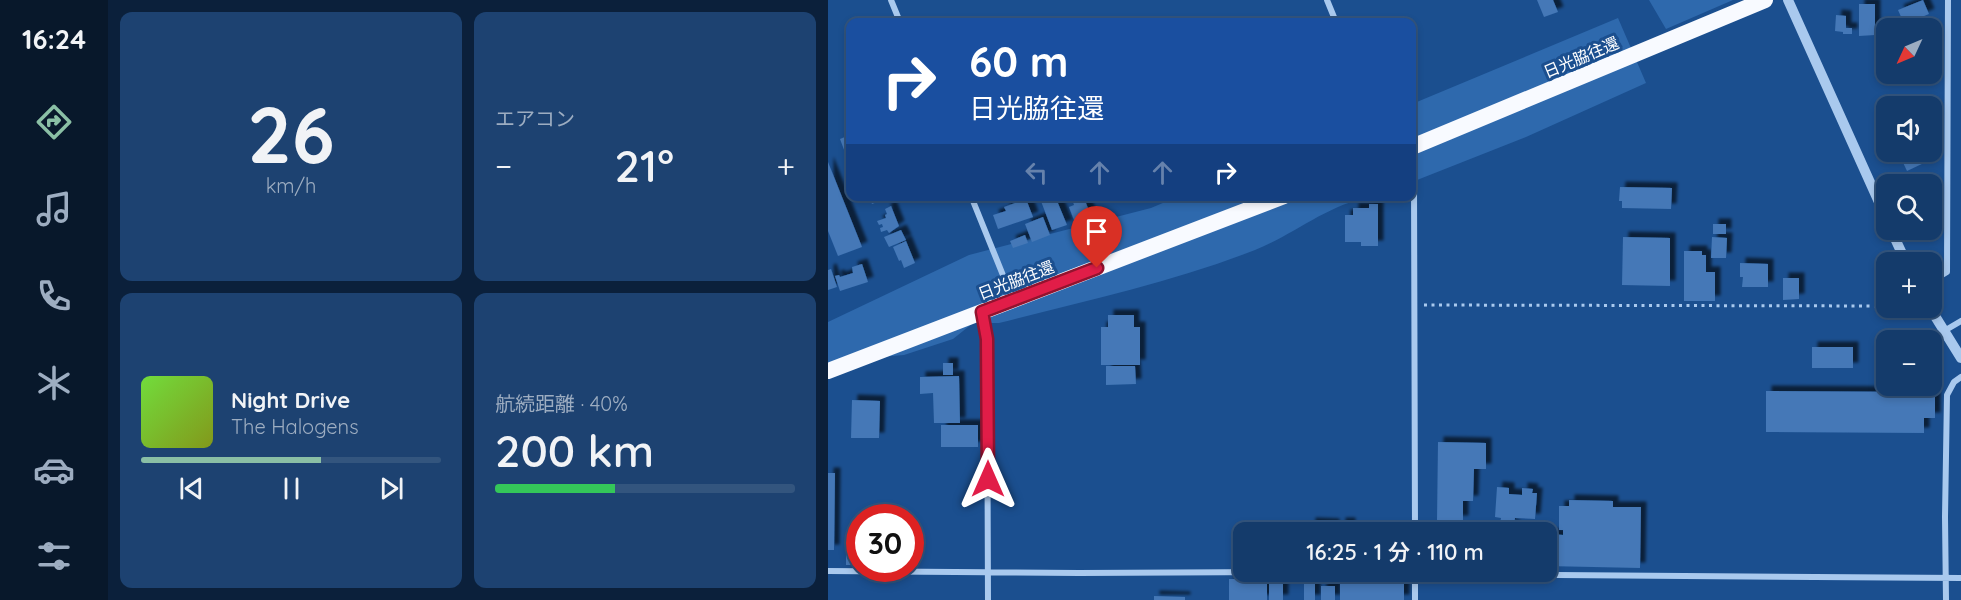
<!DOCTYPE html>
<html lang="ja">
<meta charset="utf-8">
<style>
:root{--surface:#143b6b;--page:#1d4271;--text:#f1f3f6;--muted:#9dadc1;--line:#33557e;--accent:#8abfa5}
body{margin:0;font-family:Quicksand,"Noto Sans JP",sans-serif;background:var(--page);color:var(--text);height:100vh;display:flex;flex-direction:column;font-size:22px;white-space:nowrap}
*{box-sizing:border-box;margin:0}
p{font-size:20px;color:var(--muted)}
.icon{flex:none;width:33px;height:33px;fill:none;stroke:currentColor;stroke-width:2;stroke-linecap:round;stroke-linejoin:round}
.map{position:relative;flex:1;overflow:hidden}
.side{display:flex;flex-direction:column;gap:12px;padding:12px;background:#0b203b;width:720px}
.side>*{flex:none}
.top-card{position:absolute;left:18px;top:18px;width:570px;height:183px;border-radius:12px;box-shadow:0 3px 9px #0003,0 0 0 2px var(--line);background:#1a4fa0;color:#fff;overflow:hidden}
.needle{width:39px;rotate:226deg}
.buttons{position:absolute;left:1048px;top:18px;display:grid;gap:12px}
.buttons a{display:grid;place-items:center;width:66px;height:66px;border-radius:12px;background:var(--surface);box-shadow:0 3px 9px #0003,0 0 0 2px var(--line);font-size:30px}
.speed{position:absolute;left:18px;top:504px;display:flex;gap:12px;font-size:30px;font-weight:700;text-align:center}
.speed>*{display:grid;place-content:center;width:78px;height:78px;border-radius:50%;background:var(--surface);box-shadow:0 3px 9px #0003,0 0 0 2px var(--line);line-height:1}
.speed .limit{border:9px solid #d22;background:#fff;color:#111}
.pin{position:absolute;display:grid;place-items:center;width:51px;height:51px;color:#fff;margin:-62px -26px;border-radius:50% 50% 50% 0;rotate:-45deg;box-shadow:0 0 6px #0007}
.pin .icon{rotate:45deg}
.me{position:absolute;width:66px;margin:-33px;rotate:0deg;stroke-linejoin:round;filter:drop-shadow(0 0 4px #0008)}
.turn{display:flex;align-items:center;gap:21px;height:126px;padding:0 24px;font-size:27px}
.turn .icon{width:78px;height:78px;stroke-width:2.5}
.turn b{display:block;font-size:42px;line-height:51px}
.lanes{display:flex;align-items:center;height:57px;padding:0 24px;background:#0003;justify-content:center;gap:30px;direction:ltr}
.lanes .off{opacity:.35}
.big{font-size:45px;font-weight:600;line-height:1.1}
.side .card{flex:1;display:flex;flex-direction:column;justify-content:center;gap:9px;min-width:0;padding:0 21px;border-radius:12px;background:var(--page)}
.side .dial{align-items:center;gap:0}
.dial b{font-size:78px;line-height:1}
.song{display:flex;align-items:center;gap:18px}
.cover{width:72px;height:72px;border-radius:9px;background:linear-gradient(135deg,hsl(100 70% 55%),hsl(70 70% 35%))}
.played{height:6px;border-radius:3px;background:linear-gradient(90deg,var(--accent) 60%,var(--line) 60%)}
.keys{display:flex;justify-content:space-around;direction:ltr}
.heat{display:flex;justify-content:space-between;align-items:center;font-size:33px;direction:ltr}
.charge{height:9px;border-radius:4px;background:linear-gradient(90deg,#34c759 40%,var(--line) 0)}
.side .tiles{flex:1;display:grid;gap:12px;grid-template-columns:repeat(2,1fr)}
.trip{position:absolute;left:405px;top:522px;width:324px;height:60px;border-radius:12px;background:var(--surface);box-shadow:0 3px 9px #0003,0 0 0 2px var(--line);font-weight:600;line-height:60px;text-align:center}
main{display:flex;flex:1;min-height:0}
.tabs{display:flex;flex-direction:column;width:108px;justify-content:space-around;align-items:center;background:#08182b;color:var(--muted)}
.tabs .icon{width:42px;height:42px}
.tabs .active{color:var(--accent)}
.tabs b{font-size:27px;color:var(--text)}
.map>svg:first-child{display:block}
.green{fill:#2e69ad}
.building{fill:#4478b7;filter:url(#shadow)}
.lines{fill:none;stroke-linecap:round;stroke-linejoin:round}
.path{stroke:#a9c9ee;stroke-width:3;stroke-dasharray:3 4.5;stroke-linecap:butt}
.minor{stroke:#a9c9ee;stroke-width:6}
.tertiary{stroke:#a9c9ee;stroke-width:10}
.trunk{stroke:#f8faff;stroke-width:16}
.route-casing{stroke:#92132f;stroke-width:15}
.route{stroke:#e11d48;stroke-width:10}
.labels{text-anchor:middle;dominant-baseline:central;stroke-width:6;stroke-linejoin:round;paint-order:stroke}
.street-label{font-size:16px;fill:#fff;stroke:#1b4f8f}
</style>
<main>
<nav class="tabs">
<b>16:24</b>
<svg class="icon active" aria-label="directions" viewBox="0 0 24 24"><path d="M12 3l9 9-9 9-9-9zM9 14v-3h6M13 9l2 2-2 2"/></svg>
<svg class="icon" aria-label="music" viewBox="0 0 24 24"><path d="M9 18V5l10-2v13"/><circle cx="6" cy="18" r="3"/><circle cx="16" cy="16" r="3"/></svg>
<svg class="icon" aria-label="phone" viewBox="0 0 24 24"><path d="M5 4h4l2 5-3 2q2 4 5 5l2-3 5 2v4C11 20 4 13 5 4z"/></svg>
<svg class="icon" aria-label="climate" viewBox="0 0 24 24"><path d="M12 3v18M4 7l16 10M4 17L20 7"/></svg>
<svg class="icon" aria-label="car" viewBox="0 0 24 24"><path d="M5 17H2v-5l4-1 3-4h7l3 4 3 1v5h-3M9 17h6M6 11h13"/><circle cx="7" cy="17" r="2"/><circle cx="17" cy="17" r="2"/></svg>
<svg class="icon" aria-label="filters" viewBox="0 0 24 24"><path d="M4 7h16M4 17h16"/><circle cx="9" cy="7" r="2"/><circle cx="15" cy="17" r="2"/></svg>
</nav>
<section class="side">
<div class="tiles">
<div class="card dial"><b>26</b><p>km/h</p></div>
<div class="card"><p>エアコン</p>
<div class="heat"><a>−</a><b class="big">21°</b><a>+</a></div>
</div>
<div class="card">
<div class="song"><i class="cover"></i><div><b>Night Drive</b><p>The Halogens</p></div></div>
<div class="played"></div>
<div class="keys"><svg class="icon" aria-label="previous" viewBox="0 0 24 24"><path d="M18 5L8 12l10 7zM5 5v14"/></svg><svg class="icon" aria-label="pause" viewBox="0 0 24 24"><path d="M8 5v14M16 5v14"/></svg><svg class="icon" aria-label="next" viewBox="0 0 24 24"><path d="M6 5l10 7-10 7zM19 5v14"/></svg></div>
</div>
<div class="card"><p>航続距離 · 40%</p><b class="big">200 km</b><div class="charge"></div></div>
</div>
</section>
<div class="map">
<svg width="1133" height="600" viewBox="0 0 1133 600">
<defs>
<filter id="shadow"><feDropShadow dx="5.5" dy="-5.5" stdDeviation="1.5" flood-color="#0009"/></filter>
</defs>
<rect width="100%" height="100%" fill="#1b4f8f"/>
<path class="green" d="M821 0H905L838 29Z
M790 18 818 83 698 137 584 182V104Z
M349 197H542C499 205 467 234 427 250 345 282 257 301 171 323H145L125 339 76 355 39 358 0 376V322L141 255 323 208Z"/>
<path class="building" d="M709 0H725L730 12 716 17Z
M1095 0 1101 14 1089 19 1091 25 1078 28 1070 10Z
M1031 4H1047V35L1031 36Z
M1008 15 1018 16V28H1024V34H1015V32L1007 31Z
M22 135V166L12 139Z
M1076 152H1093L1098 162 1079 171 1071 154Z
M0 162 34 247 10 256 0 231Z
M792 187 844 188 843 209 794 208V201H791Z
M41 196H56L57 199 44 204Z
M211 196H227L239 225 224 230Z
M256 198 265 221 249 228 241 207 246 205 245 202Z
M198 199 205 217 170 229 165 215 178 211 176 207Z
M541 204H550V246H533V242H517V215H525V208H541Z
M63 206 71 226 61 233 59 230 53 232 52 228 55 227 54 224 51 225 49 221 58 218 57 215 59 214 57 209Z
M215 217 222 235 204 242 197 224Z
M885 224H898V234H885Z
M73 230 78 240 61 247 56 237Z
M197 235 200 243 185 248 182 241Z
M795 237 842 238V286L794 285Z
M884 237 899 238 898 258H883Z
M78 241 87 263 76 268 73 260 71 261 65 247Z
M856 251H874V255H878V272H887V301H856Z
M912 263 940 264V287H914L915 277H912Z
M34 264 40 282 12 291 7 276 11 275 12 277 25 273 24 267Z
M3 269 9 287 0 290V270Z
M955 278H971V299L955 300Z
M280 315H306V327H312V365H273V327H280Z
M984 347H1025V368H984Z
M115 363H125V375H115Z
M278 366H307L308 384 278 385Z
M131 376 132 423H106L105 393 92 394V377Z
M1093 386H1107V418H1096V433L938 432V391L1093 392Z
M24 400 52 401 51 438H23Z
M113 425H150V447H113Z
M610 442 658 443V469H646L645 501H635V521H609Z
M0 473H7L6 550H0Z
M669 487 681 488V494L694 495V488L705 489 704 493H709L707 519 687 518 686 525 672 524 673 518 667 517Z
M741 500 785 501V507H813L812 568 718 566V539H722V534L735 535V530H731V506H741Z
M482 523 506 524V532H482Z
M512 523H522V532H512Z
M534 530H563V532H534Z
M28 543H32V565H18V546L28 547Z
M401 579H439V600H401Z
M441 580H455V600H441Z
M512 583H576V600H512Z
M476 584H487V600H476Z
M493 586H507V600H493Z
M326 596 357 597V600H326Z"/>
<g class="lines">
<path class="path" d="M596 305 1059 306"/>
<path class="minor" d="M63 0 72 22
M499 0 508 22
M584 171 586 181 587 532
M143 196 185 300
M1104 281 1119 272 1120 0
M155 313 159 339 160 600
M1116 331 1133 321
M0 571 251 573 471 572
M494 572 587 574 1133 578
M587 600V572
M1118 600 1117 517 1119 395 1126 382 1133 377"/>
<path class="tertiary" d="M960 0 1059 220
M1063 230 1078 262
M1102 308 1133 358"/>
<path class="trunk" d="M584 147 937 0
M0 371 456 196"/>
</g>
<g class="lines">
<g class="route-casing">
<path id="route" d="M160 479 159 339 154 312 269 268"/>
</g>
<use href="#route" class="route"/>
</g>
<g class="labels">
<g class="street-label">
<text transform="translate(753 57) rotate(-23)">日光脇往還</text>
<text transform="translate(188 280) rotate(-21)">日光脇往還</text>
</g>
</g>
</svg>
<div class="buttons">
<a><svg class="needle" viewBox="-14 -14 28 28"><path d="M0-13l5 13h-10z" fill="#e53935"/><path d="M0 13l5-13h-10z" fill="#9dadc1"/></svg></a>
<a><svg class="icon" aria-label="sound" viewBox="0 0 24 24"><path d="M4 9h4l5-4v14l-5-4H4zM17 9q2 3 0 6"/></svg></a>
<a><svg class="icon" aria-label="search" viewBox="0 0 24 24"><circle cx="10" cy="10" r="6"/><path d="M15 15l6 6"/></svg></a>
<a>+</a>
<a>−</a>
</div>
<div class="speed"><div class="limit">30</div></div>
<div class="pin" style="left:269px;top:268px;background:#d93025"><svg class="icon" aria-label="arrive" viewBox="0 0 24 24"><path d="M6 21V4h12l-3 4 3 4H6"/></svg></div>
<svg class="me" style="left:160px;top:479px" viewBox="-20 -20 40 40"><path d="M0-17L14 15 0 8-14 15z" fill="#e11d48" stroke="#fff" stroke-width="4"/></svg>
<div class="trip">16:25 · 1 分 · 110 m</div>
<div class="top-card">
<div class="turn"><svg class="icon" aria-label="right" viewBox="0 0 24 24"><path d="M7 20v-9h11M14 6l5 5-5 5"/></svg><div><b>60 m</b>日光脇往還</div></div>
<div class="lanes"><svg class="icon off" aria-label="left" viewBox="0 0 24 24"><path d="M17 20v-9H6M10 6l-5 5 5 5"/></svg><svg class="icon off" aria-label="ahead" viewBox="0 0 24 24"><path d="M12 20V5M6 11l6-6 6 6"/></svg><svg class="icon off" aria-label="ahead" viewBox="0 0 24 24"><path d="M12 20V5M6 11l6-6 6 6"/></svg><svg class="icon" aria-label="right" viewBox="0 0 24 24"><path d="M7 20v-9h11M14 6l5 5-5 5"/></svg></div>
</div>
</div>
</main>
